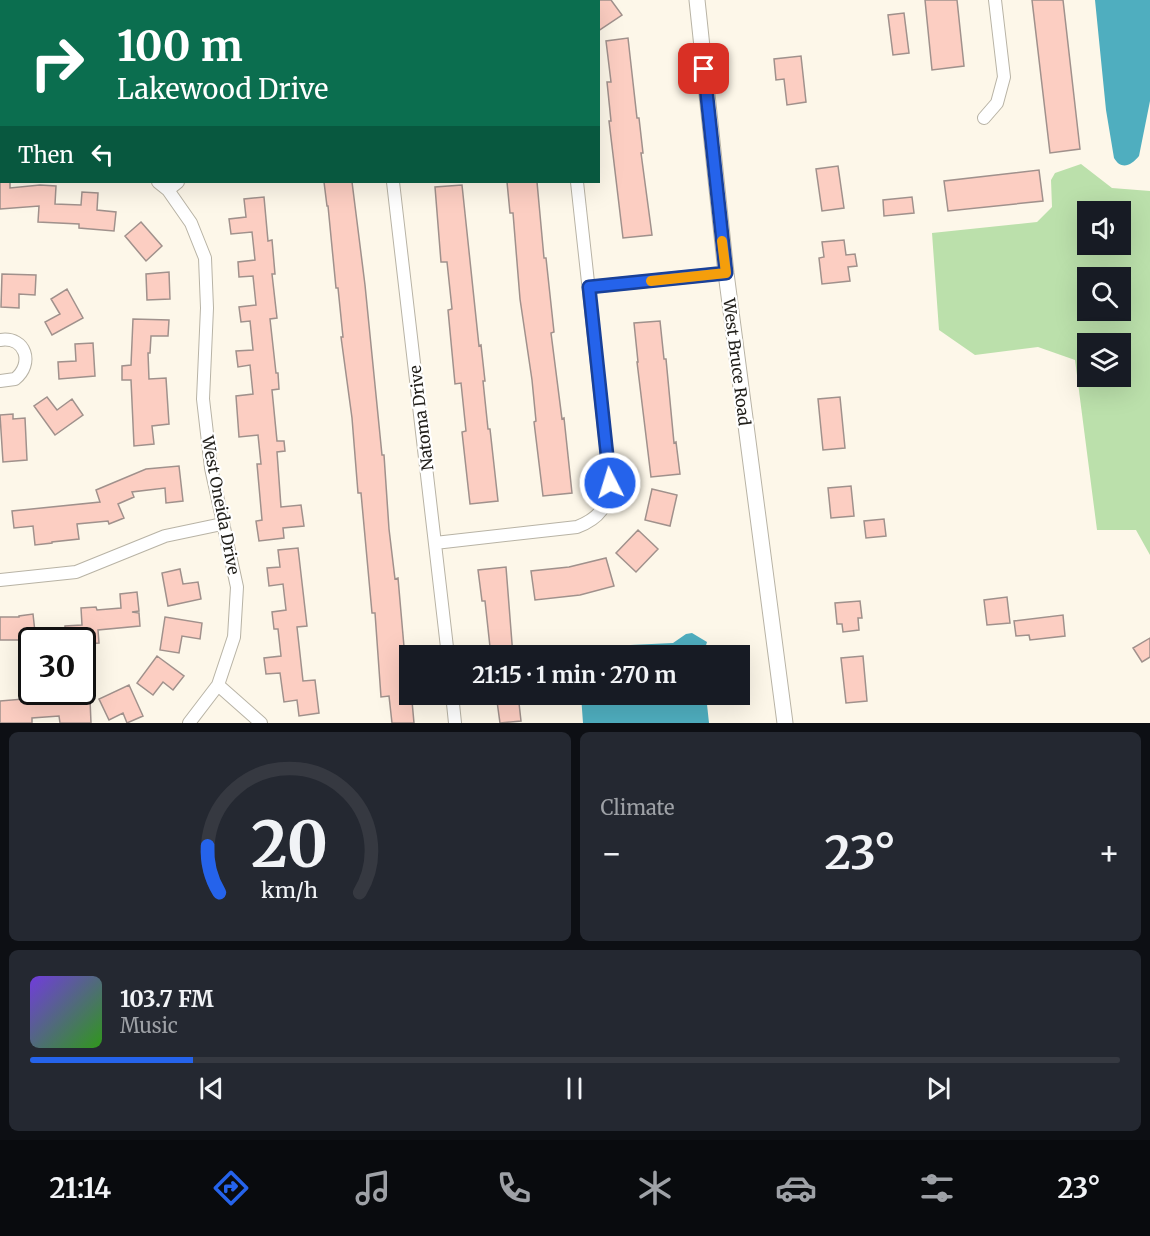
<!DOCTYPE html>
<meta charset="utf-8">
<style>
:root{--surface:#171b24;--page:#242831;--text:#f1f3f6;--muted:#9ea1a6;--line:#363941;--accent:#2563eb}
body{margin:0;font-family:Merriweather,serif;background:var(--page);color:var(--text);height:100vh;display:flex;flex-direction:column;font-size:22px;white-space:nowrap}
*{box-sizing:border-box;margin:0}
p{font-size:20px;color:var(--muted)}
.icon{flex:none;width:33px;height:33px;fill:none;stroke:currentColor;stroke-width:2;stroke-linecap:round;stroke-linejoin:round}
.map{position:relative;height:723px;overflow:hidden}
.drawer{display:flex;flex-direction:column;gap:9px;padding:9px;background:#0d0f14;flex:1}
.drawer>*{flex:none}
.guide{position:absolute;left:0px;top:0px;width:600px;height:183px;box-shadow:0 6px 24px #0002;background:#0b6e4f;color:#fff;overflow:hidden}
.controls{position:absolute;left:1077px;top:201px;display:grid;gap:12px}
.controls a{display:grid;place-items:center;width:54px;height:54px;border-radius:0px;background:var(--surface);box-shadow:0 6px 24px #0002;font-size:30px}
.speed{position:absolute;left:18px;top:627px;display:flex;gap:12px;font-size:30px;font-weight:700;text-align:center}
.speed>*{display:grid;place-content:center;width:78px;height:78px;border-radius:50%;background:var(--surface);box-shadow:0 6px 24px #0002;line-height:1}
.speed .limit{border:3px solid #111;border-radius:9px;background:#fff;color:#111}
.pin{position:absolute;display:grid;place-items:center;width:51px;height:51px;color:#fff;margin:-26px;border-radius:12px;box-shadow:0 3px 9px #0006}
.me{position:absolute;width:66px;margin:-33px;rotate:355deg;stroke-linejoin:round;filter:drop-shadow(0 0 4px #0008)}
.turn{display:flex;align-items:center;gap:21px;height:126px;padding:0 18px;font-size:27px}
.turn .icon{width:78px;height:78px;stroke-width:2.5}
.turn b{display:block;font-size:42px;line-height:51px}
.then{display:flex;align-items:center;height:57px;padding:0 18px;background:#0003;gap:12px;font-size:22px}
.big{font-size:45px;font-weight:700;line-height:1.1}
.drawer .tile{flex:1;display:flex;flex-direction:column;justify-content:center;gap:9px;min-width:0;padding:0 21px;border-radius:9px;background:var(--page)}
.drawer .dial{align-items:center;gap:0}
.dial svg{height:156px;overflow:visible;fill:none;stroke:var(--line);stroke-width:7;stroke-linecap:round;text-anchor:middle}
.dial text{fill:var(--text);stroke:none}
.song{display:flex;align-items:center;gap:18px}
.cover{width:72px;height:72px;border-radius:9px;background:linear-gradient(135deg,hsl(260 70% 55%),hsl(110 70% 35%))}
.played{height:6px;border-radius:3px;background:linear-gradient(90deg,var(--accent) 15%,var(--line) 15%)}
.keys{display:flex;justify-content:space-around;direction:ltr}
.heat{display:flex;justify-content:space-between;align-items:center;font-size:33px;direction:ltr}
.drawer .tiles{flex:1;display:grid;gap:9px;grid-template-columns:1fr 1fr}
.tile:last-child{grid-column:span 2}
.trip{position:absolute;left:399px;top:645px;width:351px;height:60px;border-radius:0px;background:var(--surface);box-shadow:0 6px 24px #0002;font-weight:700;line-height:60px;text-align:center}
.tabs{display:flex;height:96px;justify-content:space-around;align-items:center;background:#090b0e;color:var(--muted)}
.tabs .icon{width:42px;height:42px}
.tabs .active{color:var(--accent)}
.tabs b{font-size:27px;color:var(--text)}
.map>svg:first-child{display:block}
.green{fill:#bbe0ab;fill-rule:evenodd}
.water{fill:#4faebf}
.building{fill:#fccec2;stroke:#a0918c;stroke-width:1.5}
.lines{fill:none;stroke-linecap:round;stroke-linejoin:round}
.minor-casing{stroke:#b8b3a5;stroke-width:14}
.tertiary-casing{stroke:#b8b3a5;stroke-width:17}
.minor{stroke:#fff;stroke-width:12}
.tertiary{stroke:#fff;stroke-width:15}
.route-casing{stroke:#184099;stroke-width:15}
.route{stroke:#2563eb;stroke-width:10}
.slow{stroke:#f59e0b;stroke-width:10}
.labels{text-anchor:middle;dominant-baseline:central;stroke-width:4.5;stroke-linejoin:round;paint-order:stroke}
.street-label{font-size:16px;fill:#22201b;stroke:#fff}
</style>
<div class="map">
<svg width="1150" height="723" viewBox="0 0 1150 723">
<rect width="100%" height="100%" fill="#fdf7e9"/>
<path class="green" d="M55 0H283L55 2Z
M1081 164 1112 188 1150 191V555L1136 530H1097L1075 360 1038 347 975 355 939 330 932 233 1037 222 1052 207 1051 180 1055 173ZM1088 212H1120V244H1088ZM1088 278H1120V310H1088ZM1088 344H1120V376H1088Z"/>
<path class="water" d="M1095 0H1150V101L1139 156C1131 166 1121 170 1114 158L1106 110Z
M692 633 707 642 703 655H579L587 647 673 643 686 634Z
M581 695H706L709 723H583Z"/>
<path class="building" d="M598 0H611L622 15 598 31Z
M925 0H957L964 66 932 70Z
M1032 0H1063L1080 149 1050 153Z
M904 13 909 53 893 55 888 15Z
M628 38 637 118H639L643 153H641L652 235 623 238 609 121H611L607 82H611L606 41Z
M801 56 806 102 787 105 784 79 776 80 774 59Z
M0 165 2 182H10V188L40 185 56 186 55 204 81 205 82 192 98 193 97 210 116 212 114 231 79 228V224L38 222 39 206 0 209Z
M838 166 844 208 822 211 816 169Z
M1039 170 1043 201 948 211 944 181Z
M324 182H352L365 285 382 455H384L389 529 395 579 398 578 405 658H407L410 680V701H412L414 723H392L389 696 381 697 375 613H372L361 493H358L352 418 341 337H343L338 288H336L328 206H327Z
M507 182H537L544 258H546L554 332 551 333 562 419 564 418 572 493 543 496 534 422 536 421 532 380 520 299 513 213H510Z
M462 185 479 346 481 345 485 381H483L488 429H490L498 501 470 504 462 432 466 431 461 383 455 384 448 310 452 309 447 262H441L435 187Z
M264 197 268 241 272 240 275 274H272L277 318 270 319 276 373H278L279 389 272 390 277 441H284L285 451 277 452 281 507 301 505 304 526 283 528 284 538 259 541 256 521 262 520 257 464H261L258 435 239 437 236 396 253 394 250 365 238 367 236 351 253 350 250 321 241 322 239 307 256 305 253 276 239 277 238 262 255 260 252 232 231 234 229 219 246 217 244 199Z
M912 197 914 213 884 216 883 200Z
M141 222 162 246 146 261 125 236Z
M844 240 846 255 855 254 857 266 848 267 850 281 822 284 819 258 824 257 822 242Z
M169 272 170 299 147 300 146 274Z
M2 274 36 275 35 295 19 294V308L1 307Z
M67 289 83 318 52 335 45 322 60 314 51 299Z
M133 319 169 320 168 336H151L150 353H148L149 379 166 378 169 424 152 426 154 444 134 446 131 380H122V366L131 365Z
M660 321 664 359H666L674 443 676 442 680 474 651 477 637 362H638L634 323Z
M93 343 95 376 59 379 58 362 76 361 75 344Z
M47 397 57 410 72 399 83 415 55 435 34 406Z
M840 397 845 448 823 450 818 399Z
M13 414V419L25 418 27 460 3 462 0 415Z
M179 466 183 501 166 503 165 488 132 492 134 497 118 504 124 518 109 524 108 521 77 524 79 539 52 542V543L35 545 33 526 14 528 12 511 100 502 96 490 146 469Z
M851 486 854 516 831 518 828 488Z
M652 489 677 495 670 526 645 520Z
M884 519 886 536 866 538 864 521Z
M638 530 658 549 636 572 616 553Z
M298 548 307 626 297 627 303 681 315 680 319 713 299 716 297 700 284 702 280 673 266 674 264 658 281 656 278 629H274L272 612 286 610 283 584 269 586 267 568 280 567 278 550Z
M606 558 614 586 580 595 535 600 531 571 569 567Z
M506 567 513 656H491L485 601H482L478 570Z
M180 569 183 584 198 582 201 599 168 606 162 573Z
M137 592 139 611 132 612 139 613 140 626 98 630 99 643 82 644V640H32V664L24 665 21 640H0V617H19V616L33 614 35 632 65 628V626L82 625 81 608 96 607 97 610 121 608 120 594Z
M1007 597 1010 623 987 625 984 600Z
M860 601 862 618H858L859 630 843 632 842 624H837L835 603Z
M1063 615 1065 636 1030 640 1029 635 1016 636 1014 621Z
M165 617 202 623 200 639 182 636 179 653 160 650Z
M1150 638V657L1142 662 1133 648Z
M157 656 184 676 173 690 163 682 153 695 137 683Z
M863 656 867 701 846 703 841 658Z
M129 685 143 716 127 723 123 713 109 720 99 699Z
M496 694H518L521 721 500 723Z
M47 697V701L90 699 91 723H60L59 716 32 718V723H0V701Z"/>
<g class="lines">
<g class="minor-casing">
<path id="minor" d="M0 108 2 111
M984 118 997 103 1004 77 995 0
M0 124 2 122
M158 182 168 190 191 223 205 258 207 308 203 399 211 468 237 587 234 637 218 685 189 723
M393 182 448 656
M168 190 178 182
M589 287 726 273
M0 340C26 336 34 364 15 379L0 381
M435 543 577 527C600 518 607 507 610 483L577 182
M0 580 76 572 165 536 222 524
M218 685 261 723
M452 694 455 723"/>
</g>
<g class="tertiary-casing">
<path id="tertiary" d="M697 0 726 273 785 723"/>
</g>
<use href="#minor" class="minor"/>
<use href="#tertiary" class="tertiary"/>
</g>
<g class="lines">
<g class="route-casing">
<path id="route" d="M610 483 589 287 726 273 704 69"/>
</g>
<use href="#route" class="route"/>
<path class="slow" d="M651 281 726 273 722 241"/>
</g>
<g class="labels">
<g class="street-label">
<text transform="translate(737 362) rotate(83)">West Bruce Road</text>
<text transform="translate(421 418) rotate(-97)">Natoma Drive</text>
<text transform="translate(221 505) rotate(79)">West Oneida Drive</text>
</g>
</g>
</svg>
<div class="controls">
<a><svg class="icon" aria-label="sound" viewBox="0 0 24 24"><path d="M4 9h4l5-4v14l-5-4H4zM17 9q2 3 0 6"/></svg></a>
<a><svg class="icon" aria-label="search" viewBox="0 0 24 24"><circle cx="10" cy="10" r="6"/><path d="M15 15l6 6"/></svg></a>
<a><svg class="icon" aria-label="layers" viewBox="0 0 24 24"><path d="M12 4l9 5-9 5-9-5zM3 14l9 5 9-5"/></svg></a>
</div>
<div class="speed"><div class="limit">30</div></div>
<div class="pin" style="left:704px;top:69px;background:#d93025"><svg class="icon" aria-label="arrive" viewBox="0 0 24 24"><path d="M6 21V4h12l-3 4 3 4H6"/></svg></div>
<svg class="me" style="left:610px;top:483px" viewBox="-20 -20 40 40"><circle r="17" fill="#2563eb" stroke="#fff" stroke-width="3"/><path d="M0-11L8 9 0 5-8 9z" fill="#fff"/></svg>
<div class="trip">21:15 · 1 min · 270 m</div>
<div class="guide">
<div class="turn"><svg class="icon" aria-label="right" viewBox="0 0 24 24"><path d="M7 20v-9h11M14 6l5 5-5 5"/></svg><div><b>100 m</b>Lakewood Drive</div></div>
<div class="then">Then<svg class="icon" aria-label="left" viewBox="0 0 24 24"><path d="M17 20v-9H6M10 6l-5 5 5 5"/></svg></div>
</div>
</div>
<section class="drawer">
<div class="tiles">
<div class="tile dial"><svg viewBox="0 0 100 80">
<path d="M14 69A42 42 0 1 1 86 69"/>
<path d="M14 69A42 42 0 0 1 8 45" stroke="#2563eb"/>
<text x="50" y="56" font-size="32" font-weight="700">20</text>
<text x="50" y="72" font-size="11">km/h</text>
</svg></div>
<div class="tile"><p>Climate</p>
<div class="heat"><a>−</a><b class="big">23°</b><a>+</a></div>
</div>
<div class="tile">
<div class="song"><i class="cover"></i><div><b>103.7 FM</b><p>Music</p></div></div>
<div class="played"></div>
<div class="keys"><svg class="icon" aria-label="previous" viewBox="0 0 24 24"><path d="M18 5L8 12l10 7zM5 5v14"/></svg><svg class="icon" aria-label="pause" viewBox="0 0 24 24"><path d="M8 5v14M16 5v14"/></svg><svg class="icon" aria-label="next" viewBox="0 0 24 24"><path d="M6 5l10 7-10 7zM19 5v14"/></svg></div>
</div>
</div>
</section>
<nav class="tabs">
<b>21:14</b>
<svg class="icon active" aria-label="directions" viewBox="0 0 24 24"><path d="M12 3l9 9-9 9-9-9zM9 14v-3h6M13 9l2 2-2 2"/></svg>
<svg class="icon" aria-label="music" viewBox="0 0 24 24"><path d="M9 18V5l10-2v13"/><circle cx="6" cy="18" r="3"/><circle cx="16" cy="16" r="3"/></svg>
<svg class="icon" aria-label="phone" viewBox="0 0 24 24"><path d="M5 4h4l2 5-3 2q2 4 5 5l2-3 5 2v4C11 20 4 13 5 4z"/></svg>
<svg class="icon" aria-label="climate" viewBox="0 0 24 24"><path d="M12 3v18M4 7l16 10M4 17L20 7"/></svg>
<svg class="icon" aria-label="car" viewBox="0 0 24 24"><path d="M5 17H2v-5l4-1 3-4h7l3 4 3 1v5h-3M9 17h6M6 11h13"/><circle cx="7" cy="17" r="2"/><circle cx="17" cy="17" r="2"/></svg>
<svg class="icon" aria-label="filters" viewBox="0 0 24 24"><path d="M4 7h16M4 17h16"/><circle cx="9" cy="7" r="2"/><circle cx="15" cy="17" r="2"/></svg>
<b>23°</b>
</nav>
